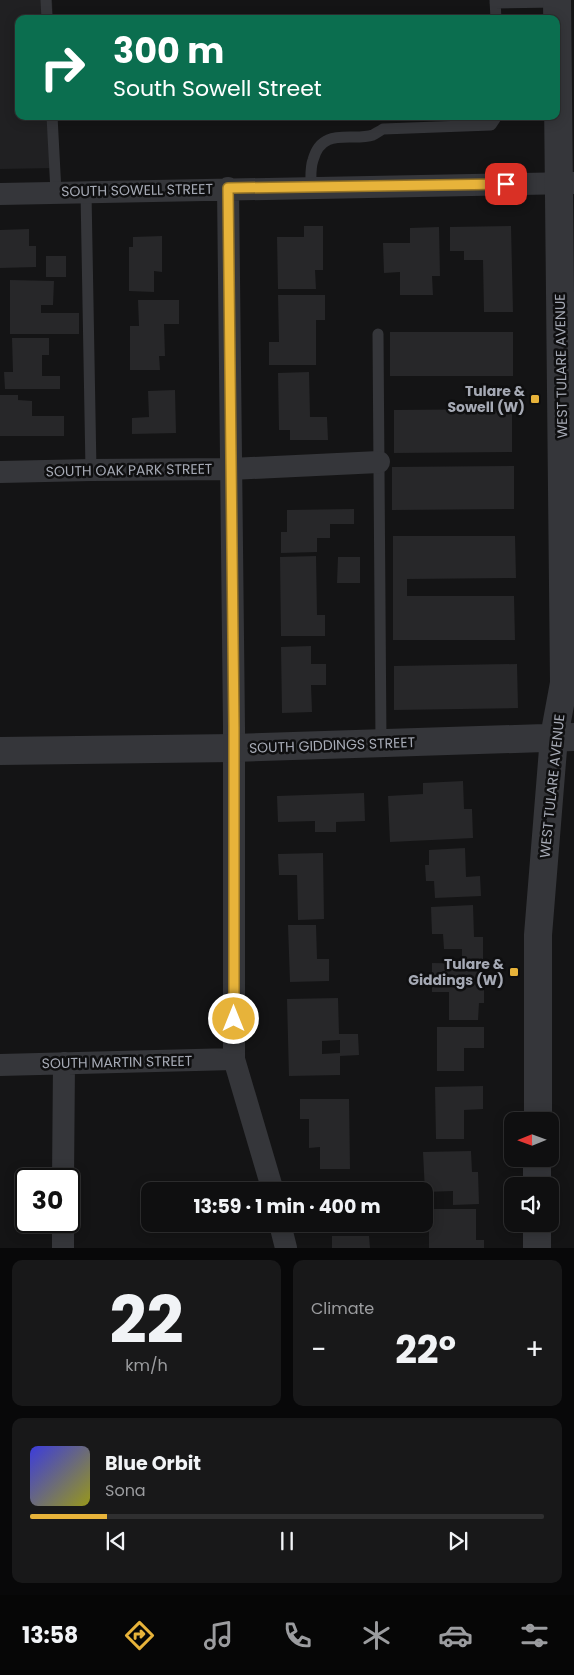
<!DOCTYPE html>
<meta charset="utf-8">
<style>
:root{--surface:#0f0f10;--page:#181819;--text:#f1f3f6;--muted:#9b9c9f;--line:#2f2f30;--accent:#e7b33a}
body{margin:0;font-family:Poppins,sans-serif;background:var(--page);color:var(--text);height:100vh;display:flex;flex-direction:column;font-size:19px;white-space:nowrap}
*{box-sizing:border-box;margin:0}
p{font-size:16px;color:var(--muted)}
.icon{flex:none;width:28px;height:28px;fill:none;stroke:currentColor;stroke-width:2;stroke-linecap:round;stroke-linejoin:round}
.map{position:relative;height:1248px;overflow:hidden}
.sheet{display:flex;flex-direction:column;gap:12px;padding:12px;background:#080809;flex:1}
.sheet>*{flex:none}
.guide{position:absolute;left:15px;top:15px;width:545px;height:105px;border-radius:10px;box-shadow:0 2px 12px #0003,0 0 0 1px var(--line);background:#0b6e4f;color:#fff;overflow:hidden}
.needle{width:32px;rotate:269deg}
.tools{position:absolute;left:504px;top:1112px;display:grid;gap:10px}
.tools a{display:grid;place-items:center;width:55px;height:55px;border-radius:10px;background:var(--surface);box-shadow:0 2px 12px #0003,0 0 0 1px var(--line);font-size:25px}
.speed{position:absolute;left:15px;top:1168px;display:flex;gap:10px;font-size:25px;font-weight:700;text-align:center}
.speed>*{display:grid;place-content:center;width:65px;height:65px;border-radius:50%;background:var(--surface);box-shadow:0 2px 12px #0003,0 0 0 1px var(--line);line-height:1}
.speed .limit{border:2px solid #111;border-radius:8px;background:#fff;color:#111}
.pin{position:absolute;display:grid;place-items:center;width:42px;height:42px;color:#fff;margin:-21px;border-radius:10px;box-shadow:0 2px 8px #0006}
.me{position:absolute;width:55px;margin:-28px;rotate:0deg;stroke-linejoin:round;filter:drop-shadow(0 0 4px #0008)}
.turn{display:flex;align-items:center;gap:18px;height:105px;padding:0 15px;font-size:22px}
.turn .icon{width:65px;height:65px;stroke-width:2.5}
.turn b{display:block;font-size:35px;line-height:42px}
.big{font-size:38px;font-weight:700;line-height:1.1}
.sheet .card{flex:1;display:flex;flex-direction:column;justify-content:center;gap:8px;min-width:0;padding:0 18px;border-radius:10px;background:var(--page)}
.sheet .dial{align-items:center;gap:0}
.dial b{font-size:65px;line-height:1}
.song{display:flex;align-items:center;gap:15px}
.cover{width:60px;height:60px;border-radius:8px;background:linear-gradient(135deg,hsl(240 70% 55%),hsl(60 70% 35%))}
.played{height:5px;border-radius:2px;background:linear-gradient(90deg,var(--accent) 15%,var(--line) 15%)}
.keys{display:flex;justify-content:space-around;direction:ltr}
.heat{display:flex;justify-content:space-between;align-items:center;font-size:28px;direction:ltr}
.sheet .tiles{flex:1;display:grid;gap:12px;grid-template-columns:1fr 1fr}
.card:last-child{grid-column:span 2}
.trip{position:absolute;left:141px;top:1182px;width:292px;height:50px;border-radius:10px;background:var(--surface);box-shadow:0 2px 12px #0003,0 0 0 1px var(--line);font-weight:700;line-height:50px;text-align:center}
.tab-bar{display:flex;height:80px;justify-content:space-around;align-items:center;background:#060606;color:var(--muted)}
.tab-bar .icon{width:35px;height:35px}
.tab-bar .selected{color:var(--accent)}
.tab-bar b{font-size:22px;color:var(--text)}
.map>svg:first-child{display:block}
.built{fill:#202022}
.building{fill:#272729;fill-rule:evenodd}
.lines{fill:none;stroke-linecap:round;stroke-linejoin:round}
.service{stroke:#35363a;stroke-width:11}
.minor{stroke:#35363a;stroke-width:22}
.tertiary{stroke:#35363a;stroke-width:28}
.route-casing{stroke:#967426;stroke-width:12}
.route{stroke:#e7b33a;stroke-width:9}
.poi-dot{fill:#e7b33a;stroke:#0f0f10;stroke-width:2}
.labels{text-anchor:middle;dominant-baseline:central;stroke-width:5;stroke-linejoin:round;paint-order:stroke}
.street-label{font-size:14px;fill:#a6aab5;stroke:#0f0f10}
.poi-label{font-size:14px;font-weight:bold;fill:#a6aab5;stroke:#0f0f10;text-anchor:end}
</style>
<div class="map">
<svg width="574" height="1248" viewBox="0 0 574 1248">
<rect width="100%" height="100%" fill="#141415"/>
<path class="built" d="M0 0H52L53 19H19V116H55L56 168 0 169Z"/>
<path class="building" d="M304 226H323V270H315L316 289H278L277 237H304Z
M511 226 513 312H484L483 260H464V251H450V227Z
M439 227 440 276H432L433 295H400V272L384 273 383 243H410V228Z
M29 229V246H36V267L0 268V230Z
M162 236V272L154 271V292L129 291V247H133V237Z
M46 256H66V277H46Z
M10 280 54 281 53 305H41V313H79V334H10Z
M278 295H325V320H316V365H269V342H279Z
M138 300H179V324H164L165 356H159L160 370H130V326H139Z
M390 332H513V376H390Z
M12 338H49V355H42V376H60V389H5L4 372H13Z
M309 372 310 417H327L328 440H290V430H279L278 373Z
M175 390 176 433 132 434V418L149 417 148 391Z
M0 395H18V400L32 401V416H64V436H0Z
M512 409V452L394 453V410Z
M514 466V509L392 510V467Z
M354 509V524H330V538H317V552L281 553V532H287V510Z
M393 536H515L516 578 407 579V596H514L515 640H393Z
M316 556 317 615H325V636H281L280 557Z
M338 557H360V583H337Z
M311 646V664H326V685H311L312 712 282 713 281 647Z
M517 664 518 708 394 710V666Z
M463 781 464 809H472L473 838 390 842 388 796 423 794V783Z
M364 793 365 821 336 822V832H315V821L278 822 277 796Z
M465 848 466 877 480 876 481 896 435 898 434 881H426L425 865H429V850Z
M323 853 324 919 298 920 297 875H279L278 854Z
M473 905 474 937H483V959H462V949H444L443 934H432L431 907Z
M288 925H316L317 959H329V981L290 982Z
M432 963 484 964V1003H479L478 1020H449V992H432Z
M338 998 339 1034H358L359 1055 340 1056V1075L289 1076 287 999ZM340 1040V1053L322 1054V1041Z
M437 1027H484V1048H464V1071H437Z
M483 1086V1109L464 1110V1139H436L435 1087Z
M300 1099H349L350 1169H320V1147L309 1148V1119H300Z
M471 1151 472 1172H478L479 1204 453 1205V1191L425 1192 423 1152Z
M429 1209H476V1240H484V1248H429Z
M332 1236H369L370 1248H332Z"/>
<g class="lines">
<path class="service" d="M46 0 47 19
M495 0 496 19
M495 3 557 2
M52 116 56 192
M311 187C311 179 310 168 313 160 322 126 352 142 373 135 376 133 380 131 383 129L491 125 497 116
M86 192 91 470
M378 334 381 743"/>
<path class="minor" d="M228 188 234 727V1059L273 1191
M0 194 574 183
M0 472 91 470 231 469 379 462
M0 1065 234 1059
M63 1179 64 1063
M280 1224 286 1248
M63 1248V1221"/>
<path class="tertiary" d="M0 751 234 748 574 737
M538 1121V935L554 737 564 683 557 0
M537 1186V1159
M537 1248V1224"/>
</g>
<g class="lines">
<g class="route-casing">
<path id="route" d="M234 1019V727L228 188 506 184"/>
</g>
<use href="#route" class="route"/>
</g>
<g class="poi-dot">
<rect x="530" y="394" width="10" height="10" rx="2.5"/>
<rect x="509" y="967" width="10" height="10" rx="2.5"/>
</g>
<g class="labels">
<g class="street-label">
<text transform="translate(137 190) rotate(-1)">SOUTH SOWELL STREET</text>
<text transform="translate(561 366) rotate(-91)">WEST TULARE AVENUE</text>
<text transform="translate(129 470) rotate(-1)">SOUTH OAK PARK STREET</text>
<text transform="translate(332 745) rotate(-2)">SOUTH GIDDINGS STREET</text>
<text transform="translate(552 786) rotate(-84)">WEST TULARE AVENUE</text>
<text transform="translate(117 1062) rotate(-1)">SOUTH MARTIN STREET</text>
</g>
<g class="poi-label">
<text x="525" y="391">Tulare &amp;<tspan x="525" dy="16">Sowell (W)</tspan></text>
<text x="504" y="964">Tulare &amp;<tspan x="504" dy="16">Giddings (W)</tspan></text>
</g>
</g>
</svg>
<div class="tools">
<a><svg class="needle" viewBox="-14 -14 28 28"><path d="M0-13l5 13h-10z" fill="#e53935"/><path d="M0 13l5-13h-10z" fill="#9b9c9f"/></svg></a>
<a><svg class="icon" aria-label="sound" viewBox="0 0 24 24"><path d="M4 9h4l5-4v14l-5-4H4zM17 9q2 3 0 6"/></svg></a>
</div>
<div class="speed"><div class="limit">30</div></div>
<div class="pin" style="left:506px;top:184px;background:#d93025"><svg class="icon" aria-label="arrive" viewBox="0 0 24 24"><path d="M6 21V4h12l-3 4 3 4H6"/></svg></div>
<svg class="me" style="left:234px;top:1019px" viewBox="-20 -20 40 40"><circle r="17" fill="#e7b33a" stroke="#fff" stroke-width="3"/><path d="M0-11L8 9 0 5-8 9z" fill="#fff"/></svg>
<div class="trip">13:59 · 1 min · 400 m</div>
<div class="guide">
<div class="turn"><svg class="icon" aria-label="right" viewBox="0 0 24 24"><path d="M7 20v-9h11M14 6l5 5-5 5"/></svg><div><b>300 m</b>South Sowell Street</div></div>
</div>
</div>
<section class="sheet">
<div class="tiles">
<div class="card dial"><b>22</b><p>km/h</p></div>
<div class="card"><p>Climate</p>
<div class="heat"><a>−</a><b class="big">22°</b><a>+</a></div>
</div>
<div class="card">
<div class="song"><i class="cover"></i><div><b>Blue Orbit</b><p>Sona</p></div></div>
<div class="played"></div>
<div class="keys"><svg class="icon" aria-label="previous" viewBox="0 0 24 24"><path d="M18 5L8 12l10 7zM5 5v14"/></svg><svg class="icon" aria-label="pause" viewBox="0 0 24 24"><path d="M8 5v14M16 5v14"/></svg><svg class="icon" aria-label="next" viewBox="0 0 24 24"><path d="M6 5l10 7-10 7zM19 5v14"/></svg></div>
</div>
</div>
</section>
<nav class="tab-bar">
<b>13:58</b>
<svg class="icon selected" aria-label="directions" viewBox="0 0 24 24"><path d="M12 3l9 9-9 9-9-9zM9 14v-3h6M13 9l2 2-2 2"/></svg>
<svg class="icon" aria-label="music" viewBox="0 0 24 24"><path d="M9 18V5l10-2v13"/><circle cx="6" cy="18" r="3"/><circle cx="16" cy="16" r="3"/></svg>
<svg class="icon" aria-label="phone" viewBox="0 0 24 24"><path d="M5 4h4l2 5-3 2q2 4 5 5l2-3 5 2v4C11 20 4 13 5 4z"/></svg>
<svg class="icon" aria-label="climate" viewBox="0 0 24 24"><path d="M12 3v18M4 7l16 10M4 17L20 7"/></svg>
<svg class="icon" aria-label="car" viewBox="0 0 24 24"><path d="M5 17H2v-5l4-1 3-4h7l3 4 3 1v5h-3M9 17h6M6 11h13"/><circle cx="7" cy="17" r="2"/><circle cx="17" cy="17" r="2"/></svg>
<svg class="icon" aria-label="filters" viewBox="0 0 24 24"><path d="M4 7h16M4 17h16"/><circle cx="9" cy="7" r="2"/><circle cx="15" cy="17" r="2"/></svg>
</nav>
